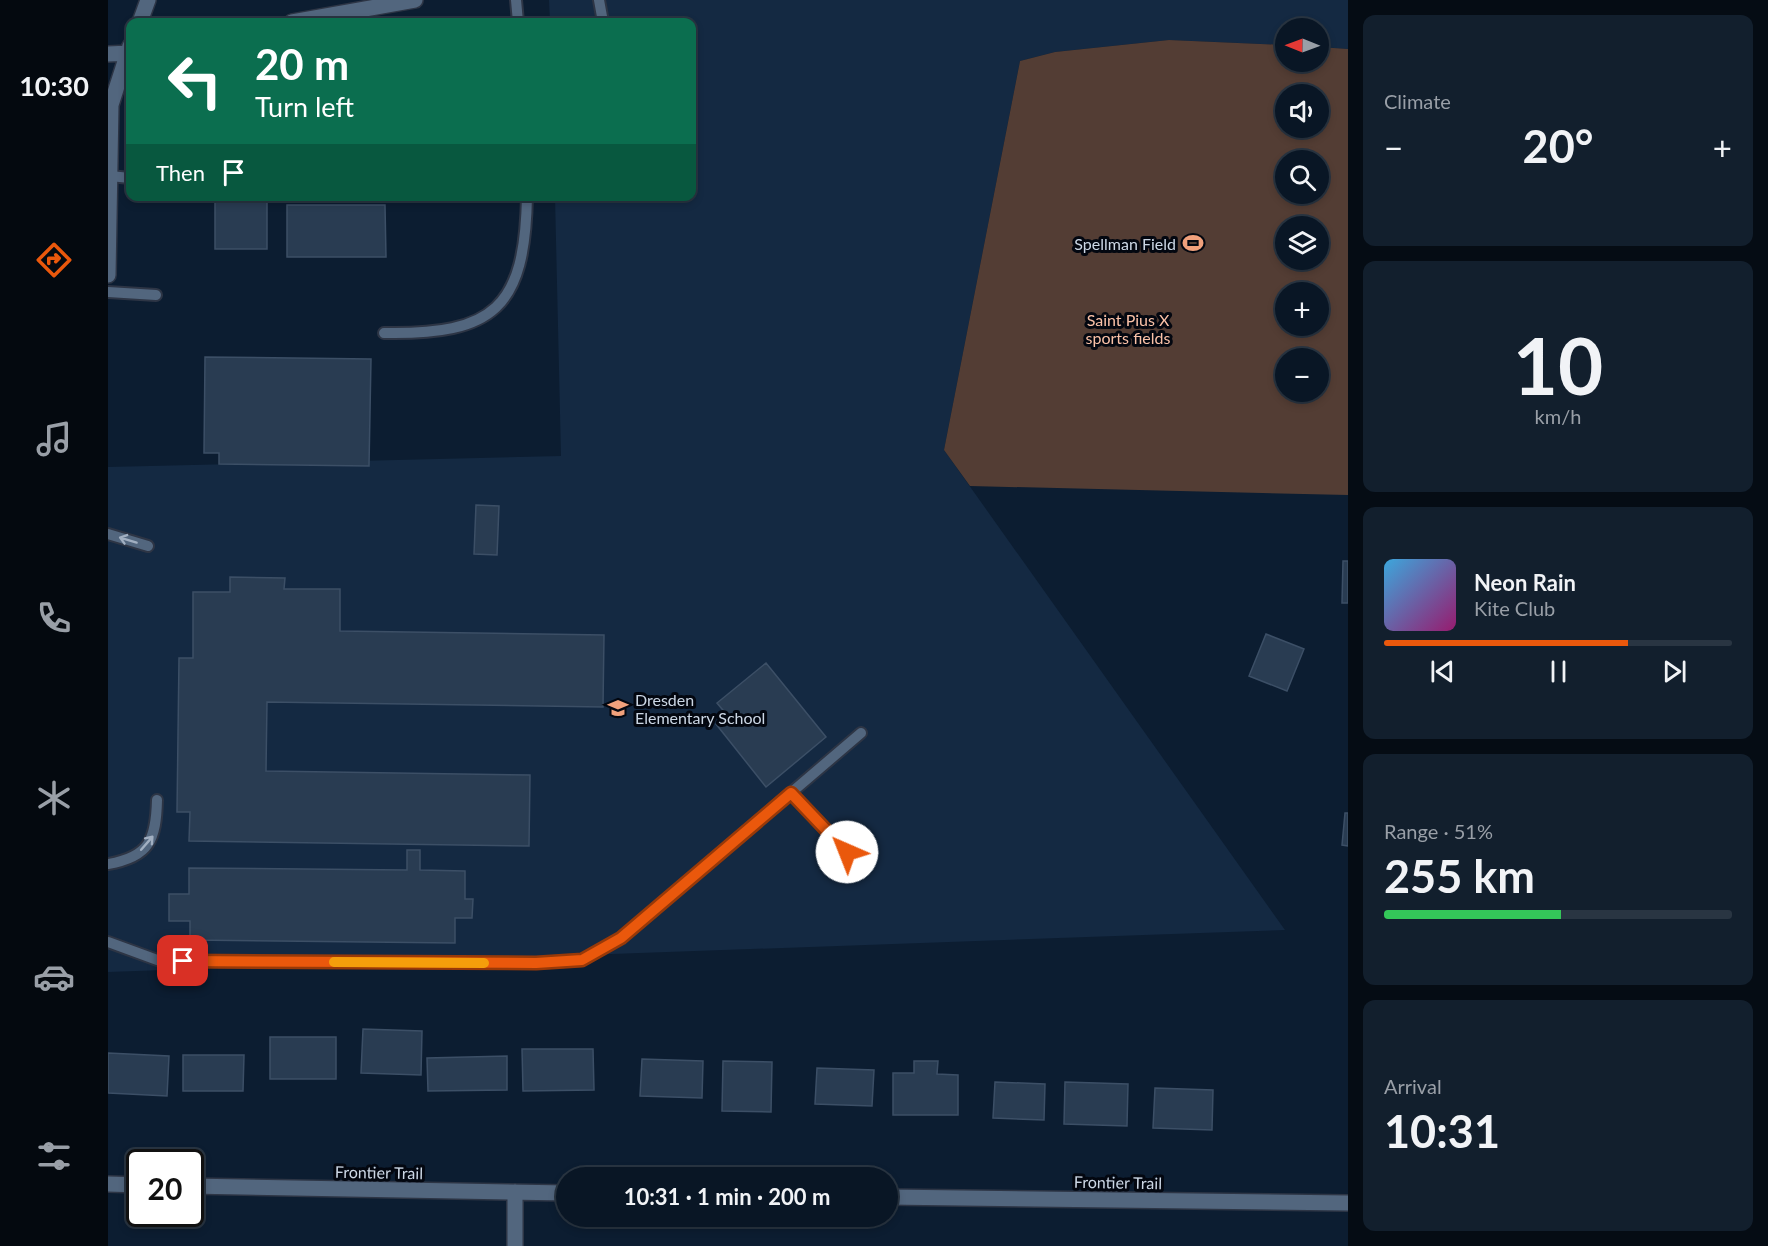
<!DOCTYPE html>
<meta charset="utf-8">
<style>
:root{--surface:#091625;--page:#121f2d;--text:#f1f3f6;--muted:#999fa7;--line:#293542;--accent:#ea580c}
body{margin:0;font-family:Lato,sans-serif;background:var(--page);color:var(--text);height:100vh;display:flex;flex-direction:column;font-size:22px;white-space:nowrap}
*{box-sizing:border-box;margin:0}
p{font-size:20px;color:var(--muted)}
.icon{flex:none;width:33px;height:33px;fill:none;stroke:currentColor;stroke-width:2;stroke-linecap:round;stroke-linejoin:round}
.map{position:relative;flex:1;overflow:hidden}
.details{display:flex;flex-direction:column;gap:15px;padding:15px;background:#050c14;width:420px}
.details>*{flex:none}
.hud{position:absolute;left:18px;top:18px;width:570px;height:183px;border-radius:12px;box-shadow:0 3px 9px #0003,0 0 0 2px var(--line);background:#0b6e4f;color:#fff;overflow:hidden}
.needle{width:39px;rotate:271deg}
.fabs{position:absolute;left:1167px;top:18px;display:grid;gap:12px}
.fabs a{display:grid;place-items:center;width:54px;height:54px;border-radius:50%;background:var(--surface);box-shadow:0 3px 9px #0003,0 0 0 2px var(--line);font-size:30px}
.speed{position:absolute;left:18px;top:1149px;display:flex;gap:12px;font-size:30px;font-weight:700;text-align:center}
.speed>*{display:grid;place-content:center;width:78px;height:78px;border-radius:50%;background:var(--surface);box-shadow:0 3px 9px #0003,0 0 0 2px var(--line);line-height:1}
.speed .limit{border:3px solid #111;border-radius:9px;background:#fff;color:#111}
.pin{position:absolute;display:grid;place-items:center;width:51px;height:51px;color:#fff;margin:-26px;border-radius:12px;box-shadow:0 3px 9px #0006}
.me{position:absolute;width:66px;margin:-33px;rotate:316deg;stroke-linejoin:round;filter:drop-shadow(0 0 4px #0008)}
.turn{display:flex;align-items:center;gap:21px;height:126px;padding:0 30px;font-size:27px}
.turn .icon{width:78px;height:78px;stroke-width:2.5}
.turn b{display:block;font-size:42px;line-height:51px}
.then{display:flex;align-items:center;height:57px;padding:0 30px;background:#0003;gap:12px;font-size:22px}
.big{font-size:45px;font-weight:700;line-height:1.1}
.details .tile{flex:1;display:flex;flex-direction:column;justify-content:center;gap:9px;min-width:0;padding:0 21px;border-radius:12px;background:var(--page)}
.details .dial{align-items:center;gap:0}
.dial b{font-size:78px;line-height:1}
.song{display:flex;align-items:center;gap:18px}
.cover{width:72px;height:72px;border-radius:9px;background:linear-gradient(135deg,hsl(200 70% 55%),hsl(320 70% 35%))}
.played{height:6px;border-radius:3px;background:linear-gradient(90deg,var(--accent) 70%,var(--line) 70%)}
.keys{display:flex;justify-content:space-around;direction:ltr}
.heat{display:flex;justify-content:space-between;align-items:center;font-size:33px;direction:ltr}
.charge{height:9px;border-radius:4px;background:linear-gradient(90deg,#34c759 51%,var(--line) 0)}
.trip{position:absolute;left:448px;top:1167px;width:342px;height:60px;border-radius:30px;background:var(--surface);box-shadow:0 3px 9px #0003,0 0 0 2px var(--line);font-weight:700;line-height:60px;text-align:center}
main{display:flex;flex:1;min-height:0}
.dock{display:flex;flex-direction:column;width:108px;justify-content:space-around;align-items:center;background:#04090f;color:var(--muted)}
.dock .icon{width:42px;height:42px}
.dock .on{color:var(--accent)}
.dock b{font-size:27px;color:var(--text)}
.map>svg:first-child{display:block}
.built{fill:#142942}
.green{fill:#533d34;fill-rule:evenodd}
.building{fill:#293c52;stroke:#3c4f66;stroke-width:1.5}
.lines{fill:none;stroke-linecap:round;stroke-linejoin:round}
.service-casing{stroke:#2d3545;stroke-width:14}
.minor-casing{stroke:#2d3545;stroke-width:18}
.tertiary-casing{stroke:#2d3545;stroke-width:18}
.service{stroke:#52667e;stroke-width:10}
.minor{stroke:#52667e;stroke-width:15}
.tertiary{stroke:#52667e;stroke-width:15}
.oneway{stroke:#a1afc1}
.route-casing{stroke:#983908;stroke-width:15}
.route{stroke:#ea580c;stroke-width:10}
.slow{stroke:#f59e0b;stroke-width:10}
.labels{text-anchor:middle;dominant-baseline:central;stroke-width:6;stroke-linejoin:round;paint-order:stroke}
.poi-label{font-size:16px;fill:#ccd7e5;stroke:#030710;text-anchor:end}
.park-label{font-size:16px;fill:#fbc2a8;stroke:#030710}
.street-label{font-size:16px;fill:#ccd7e5;stroke:#030710}
</style>
<main>
<nav class="dock">
<b>10:30</b>
<svg class="icon on" aria-label="directions" viewBox="0 0 24 24"><path d="M12 3l9 9-9 9-9-9zM9 14v-3h6M13 9l2 2-2 2"/></svg>
<svg class="icon" aria-label="music" viewBox="0 0 24 24"><path d="M9 18V5l10-2v13"/><circle cx="6" cy="18" r="3"/><circle cx="16" cy="16" r="3"/></svg>
<svg class="icon" aria-label="phone" viewBox="0 0 24 24"><path d="M5 4h4l2 5-3 2q2 4 5 5l2-3 5 2v4C11 20 4 13 5 4z"/></svg>
<svg class="icon" aria-label="climate" viewBox="0 0 24 24"><path d="M12 3v18M4 7l16 10M4 17L20 7"/></svg>
<svg class="icon" aria-label="car" viewBox="0 0 24 24"><path d="M5 17H2v-5l4-1 3-4h7l3 4 3 1v5h-3M9 17h6M6 11h13"/><circle cx="7" cy="17" r="2"/><circle cx="17" cy="17" r="2"/></svg>
<svg class="icon" aria-label="filters" viewBox="0 0 24 24"><path d="M4 7h16M4 17h16"/><circle cx="9" cy="7" r="2"/><circle cx="15" cy="17" r="2"/></svg>
</nav>
<div class="map">
<svg width="1240" height="1246" viewBox="0 0 1240 1246">
<rect width="100%" height="100%" fill="#0c1d31"/>
<path class="built" d="M441 0H1240V49L1211 47 1210 28H1178L1177 45 1061 40 947 52 912 61 836 450 1177 930 0 972V467L453 456 447 197 584 196V22H442Z"/>
<path class="green" d="M1061 40 1177 45 1178 62H1210L1211 47 1240 49V495L862 486 836 450 912 61 947 52ZM1178 94H1210V128H1178ZM1178 160H1210V194H1178ZM1178 226H1210V260H1178ZM1178 292H1210V326H1178ZM1178 358H1210V392H1178Z"/>
<path class="building" d="M107 196H159V249H107Z
M179 205H277L278 257H179Z
M97 357 263 359 261 466 111 464V453H96Z
M368 505 391 506 389 555 366 554Z
M1235 561H1240V603H1234Z
M122 577 177 578 176 589H232V631L496 635 495 707 159 702 158 771 422 775 421 846 81 841 82 812H69L71 658H85V592H122Z
M1158 634 1196 649 1179 691 1141 676Z
M658 663 718 737 658 787 608 724 619 715 609 703Z
M1237 813H1240V846L1234 845Z
M299 850H312V870L357 871V899H365L364 918H347V943L82 940V921H61V894H81V868L299 870Z
M255 1029 314 1031 313 1075 253 1073Z
M162 1037H228V1079H162Z
M414 1049H485L486 1090 415 1091Z
M0 1053 61 1056 59 1096 0 1093Z
M75 1055H136L135 1091H75Z
M399 1056V1090L320 1091 319 1058Z
M534 1059 595 1061 594 1098 532 1096Z
M615 1061 664 1062 663 1112 614 1111Z
M806 1061H830L829 1074 850 1075V1115H785V1073H806Z
M709 1068 766 1070 764 1106 707 1104Z
M887 1082 937 1084 936 1120 885 1118Z
M957 1082 1020 1084 1019 1126 956 1124Z
M1047 1088 1105 1090 1104 1130 1045 1128Z"/>
<g class="lines">
<g class="service-casing">
<path id="service" d="M408 0 410 22
M491 0 495 22
M2 176 22 178
M0 292 48 295
M276 333C386 335 417 308 419 196
M0 534 40 546
M683 793 739 852
M0 864C42 857 48 839 49 800
M0 942 52 961 428 963 474 960 513 938 753 733"/>
</g>
<g class="minor-casing">
<path id="minor" d="M0 1184 32 1185
M82 1186 459 1193
M780 1197 1240 1203
M407 1246V1192"/>
</g>
<g class="tertiary-casing">
<path id="tertiary" d="M32 22 40 0
M184 22 307 0
M0 54 22 53
M0 275 3 105 22 46"/>
</g>
<use href="#service" class="service"/>
<use href="#minor" class="minor"/>
<use href="#tertiary" class="tertiary"/>
</g>
<defs><path id="oneway-shaft" d="M-6 0H5M1.5-3L5.5 0L1.5 3" fill="none" stroke-width="1.6" stroke-linecap="round" stroke-linejoin="round" transform="scale(1.5)"/></defs>
<g class="oneway">
<use href="#oneway-shaft" transform="translate(20 540) rotate(-163)"/>
<use href="#oneway-shaft" transform="translate(39 843) rotate(-49)"/>
</g>
<g class="lines">
<g class="route-casing">
<path id="route" d="M75 961 428 963 474 960 513 938 683 793 739 852"/>
</g>
<use href="#route" class="route"/>
<path class="slow" d="M226 962 376 963"/>
</g>
<defs>
<g id="stadium-bare" transform="scale(1.62)"><path d="M0-5a6.5 5 0 1 0 0 10a6.5 5 0 1 0 0-10ZM-3.5-1.8h7v3.6h-7Z" fill="#f1a17c" stroke="#030710" stroke-width="2.5" paint-order="stroke"/></g>
<g id="school-bare" transform="scale(1.62)"><path d="M0-5L7-2L0 1L-7-2ZM-4 1L0 2.5L4 1V4Q0 6-4 4Z" fill="#f1a17c" stroke="#030710" stroke-width="2.5" paint-order="stroke"/></g>
</defs>
<g fill-rule="evenodd">
<use href="#stadium-bare" x="1085" y="243"/>
<use href="#school-bare" x="510" y="708"/>
</g>
<g class="labels">
<g class="poi-label">
<text x="1068" y="243">Spellman Field</text>
<text x="527" y="699" text-anchor="start">Dresden<tspan x="527" dy="18">Elementary School</tspan></text>
</g>
<g class="park-label">
<text x="1020" y="319">Saint Pius X<tspan x="1020" dy="18">sports fields</tspan></text>
</g>
<g class="street-label">
<text transform="translate(271 1172) rotate(1)">Frontier Trail</text>
<text transform="translate(1010 1182) rotate(1)">Frontier Trail</text>
</g>
</g>
</svg>
<div class="fabs">
<a><svg class="needle" viewBox="-14 -14 28 28"><path d="M0-13l5 13h-10z" fill="#e53935"/><path d="M0 13l5-13h-10z" fill="#999fa7"/></svg></a>
<a><svg class="icon" aria-label="sound" viewBox="0 0 24 24"><path d="M4 9h4l5-4v14l-5-4H4zM17 9q2 3 0 6"/></svg></a>
<a><svg class="icon" aria-label="search" viewBox="0 0 24 24"><circle cx="10" cy="10" r="6"/><path d="M15 15l6 6"/></svg></a>
<a><svg class="icon" aria-label="layers" viewBox="0 0 24 24"><path d="M12 4l9 5-9 5-9-5zM3 14l9 5 9-5"/></svg></a>
<a>+</a>
<a>−</a>
</div>
<div class="speed"><div class="limit">20</div></div>
<div class="pin" style="left:75px;top:961px;background:#d93025"><svg class="icon" aria-label="arrive" viewBox="0 0 24 24"><path d="M6 21V4h12l-3 4 3 4H6"/></svg></div>
<svg class="me" style="left:739px;top:852px" viewBox="-20 -20 40 40"><circle r="19" fill="#fff"/><path d="M0-13L10 11 0 6-10 11z" fill="#ea580c"/></svg>
<div class="trip">10:31 · 1 min · 200 m</div>
<div class="hud">
<div class="turn"><svg class="icon" aria-label="left" viewBox="0 0 24 24"><path d="M17 20v-9H6M10 6l-5 5 5 5"/></svg><div><b>20 m</b>Turn left</div></div>
<div class="then">Then<svg class="icon" aria-label="arrive" viewBox="0 0 24 24"><path d="M6 21V4h12l-3 4 3 4H6"/></svg></div>
</div>
</div>
<section class="details">
<div class="tile"><p>Climate</p>
<div class="heat"><a>−</a><b class="big">20°</b><a>+</a></div>
</div>
<div class="tile dial"><b>10</b><p>km/h</p></div>
<div class="tile">
<div class="song"><i class="cover"></i><div><b>Neon Rain</b><p>Kite Club</p></div></div>
<div class="played"></div>
<div class="keys"><svg class="icon" aria-label="previous" viewBox="0 0 24 24"><path d="M18 5L8 12l10 7zM5 5v14"/></svg><svg class="icon" aria-label="pause" viewBox="0 0 24 24"><path d="M8 5v14M16 5v14"/></svg><svg class="icon" aria-label="next" viewBox="0 0 24 24"><path d="M6 5l10 7-10 7zM19 5v14"/></svg></div>
</div>
<div class="tile"><p>Range · 51%</p><b class="big">255 km</b><div class="charge"></div></div>
<div class="tile"><p>Arrival</p><b class="big">10:31</b></div>
</section>
</main>
